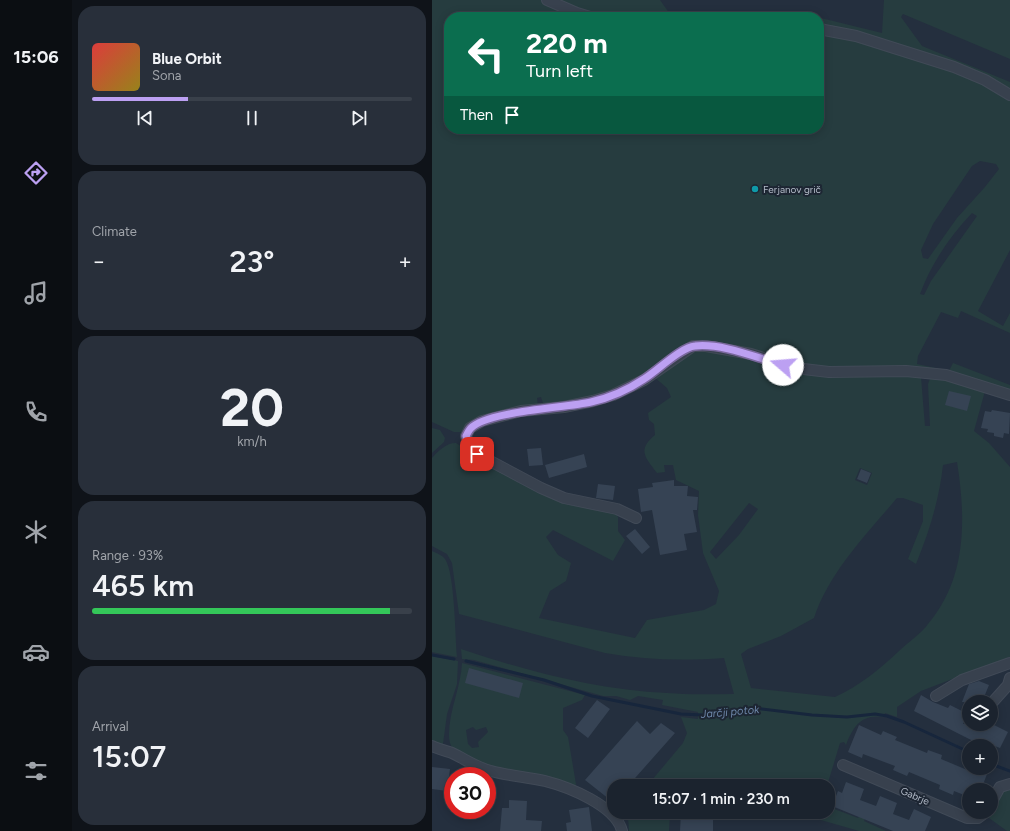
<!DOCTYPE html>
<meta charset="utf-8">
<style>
:root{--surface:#1b232e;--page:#282f3a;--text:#f1f3f6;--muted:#a0a4aa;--line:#39404a;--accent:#bca0f2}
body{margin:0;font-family:Figtree,sans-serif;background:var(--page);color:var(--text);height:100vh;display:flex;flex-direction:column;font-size:15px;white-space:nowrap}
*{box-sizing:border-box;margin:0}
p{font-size:13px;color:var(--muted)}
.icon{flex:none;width:22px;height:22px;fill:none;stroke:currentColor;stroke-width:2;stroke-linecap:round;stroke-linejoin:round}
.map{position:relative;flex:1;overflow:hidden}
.sheet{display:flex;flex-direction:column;gap:6px;padding:6px;background:#0f1319;width:360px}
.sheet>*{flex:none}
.guide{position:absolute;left:12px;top:12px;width:380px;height:122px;border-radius:16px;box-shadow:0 2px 10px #0003,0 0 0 1px var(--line);background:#0b6e4f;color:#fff;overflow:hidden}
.tools{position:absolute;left:530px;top:695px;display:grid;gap:8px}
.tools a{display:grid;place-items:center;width:36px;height:36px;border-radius:50%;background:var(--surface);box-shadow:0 2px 10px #0003,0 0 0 1px var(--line);font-size:20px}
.speed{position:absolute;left:12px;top:767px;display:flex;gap:8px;font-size:20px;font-weight:700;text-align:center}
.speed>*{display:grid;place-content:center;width:52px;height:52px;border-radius:50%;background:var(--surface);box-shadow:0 2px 10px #0003,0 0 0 1px var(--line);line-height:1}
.speed .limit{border:6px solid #d22;background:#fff;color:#111}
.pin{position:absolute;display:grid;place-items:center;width:34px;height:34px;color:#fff;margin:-17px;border-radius:8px;box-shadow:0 2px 6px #0006}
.me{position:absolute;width:44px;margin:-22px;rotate:288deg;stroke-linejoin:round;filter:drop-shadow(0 0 3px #0008)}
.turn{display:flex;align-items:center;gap:14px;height:84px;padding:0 16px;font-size:18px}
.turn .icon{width:52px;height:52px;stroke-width:2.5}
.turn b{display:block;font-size:28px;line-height:34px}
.then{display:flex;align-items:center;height:38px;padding:0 16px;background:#0003;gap:8px;font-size:15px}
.big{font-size:30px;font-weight:600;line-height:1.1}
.sheet .widget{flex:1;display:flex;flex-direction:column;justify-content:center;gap:6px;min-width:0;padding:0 14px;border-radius:16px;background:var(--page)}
.sheet .dial{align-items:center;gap:0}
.dial b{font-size:52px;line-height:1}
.song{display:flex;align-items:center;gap:12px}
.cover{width:48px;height:48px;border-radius:6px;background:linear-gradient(135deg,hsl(0 70% 55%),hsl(50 70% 35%))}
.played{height:4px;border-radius:2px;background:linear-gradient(90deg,var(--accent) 30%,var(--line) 30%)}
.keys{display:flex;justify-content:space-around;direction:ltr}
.heat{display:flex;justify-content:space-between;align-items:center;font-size:22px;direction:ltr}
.charge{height:6px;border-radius:3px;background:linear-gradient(90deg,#34c759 93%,var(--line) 0)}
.trip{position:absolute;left:175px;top:779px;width:228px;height:40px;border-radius:16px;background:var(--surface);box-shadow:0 2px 10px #0003,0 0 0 1px var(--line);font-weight:600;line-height:40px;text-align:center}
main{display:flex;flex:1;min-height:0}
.tabs{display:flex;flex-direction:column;width:72px;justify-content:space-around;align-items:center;background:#0b0e12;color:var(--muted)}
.tabs .icon{width:28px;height:28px}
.tabs .current{color:var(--accent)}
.tabs b{font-size:18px;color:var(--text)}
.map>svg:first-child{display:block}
.green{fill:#263c3f;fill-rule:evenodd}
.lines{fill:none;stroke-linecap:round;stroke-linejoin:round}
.stream{stroke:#17263c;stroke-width:3}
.building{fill:#364354}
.minor-casing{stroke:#414a57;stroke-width:12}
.minor{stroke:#38414e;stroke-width:10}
.route-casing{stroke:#7a689d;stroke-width:10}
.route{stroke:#bca0f2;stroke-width:7}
.culture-dot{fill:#0f9aa8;stroke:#1d2633;stroke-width:1.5}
.labels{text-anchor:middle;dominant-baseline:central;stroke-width:4;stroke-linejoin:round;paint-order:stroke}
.poi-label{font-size:10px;fill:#b4bcc9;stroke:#1d2633;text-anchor:start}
.street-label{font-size:10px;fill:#b4bcc9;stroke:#1d2633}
.water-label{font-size:11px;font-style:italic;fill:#6d86a8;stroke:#1d2633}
</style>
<main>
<nav class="tabs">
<b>15:06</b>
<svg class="icon current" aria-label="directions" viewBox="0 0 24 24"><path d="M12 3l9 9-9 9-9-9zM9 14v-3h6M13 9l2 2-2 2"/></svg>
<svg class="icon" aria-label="music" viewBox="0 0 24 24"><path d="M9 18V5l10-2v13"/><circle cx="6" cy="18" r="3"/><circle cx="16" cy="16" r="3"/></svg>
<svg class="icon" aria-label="phone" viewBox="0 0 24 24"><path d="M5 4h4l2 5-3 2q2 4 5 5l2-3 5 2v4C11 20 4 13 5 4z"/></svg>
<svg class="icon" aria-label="climate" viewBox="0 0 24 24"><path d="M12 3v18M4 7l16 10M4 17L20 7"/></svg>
<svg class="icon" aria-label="car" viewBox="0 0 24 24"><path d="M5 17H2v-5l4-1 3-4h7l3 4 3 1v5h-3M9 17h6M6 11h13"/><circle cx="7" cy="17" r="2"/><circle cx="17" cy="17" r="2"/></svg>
<svg class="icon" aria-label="filters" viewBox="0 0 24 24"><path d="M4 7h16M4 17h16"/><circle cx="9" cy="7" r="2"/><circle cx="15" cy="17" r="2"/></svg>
</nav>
<section class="sheet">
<div class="widget">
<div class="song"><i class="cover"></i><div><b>Blue Orbit</b><p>Sona</p></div></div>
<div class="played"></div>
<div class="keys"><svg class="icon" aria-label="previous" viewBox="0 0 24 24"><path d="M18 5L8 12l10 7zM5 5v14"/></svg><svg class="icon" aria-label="pause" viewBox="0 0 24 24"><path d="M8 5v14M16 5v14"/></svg><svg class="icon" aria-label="next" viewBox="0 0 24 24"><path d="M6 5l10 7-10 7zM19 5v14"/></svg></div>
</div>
<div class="widget"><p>Climate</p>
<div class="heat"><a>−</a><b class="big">23°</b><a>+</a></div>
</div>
<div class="widget dial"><b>20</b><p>km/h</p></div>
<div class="widget"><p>Range · 93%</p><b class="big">465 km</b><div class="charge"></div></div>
<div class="widget"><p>Arrival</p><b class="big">15:07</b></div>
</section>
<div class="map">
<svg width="578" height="831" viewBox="0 0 578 831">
<rect width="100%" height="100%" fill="#242f3e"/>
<path class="green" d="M0 0H111L148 17H17V129H387V31L420 37 527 71 578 97V250L546 311 571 326 578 313V333L529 311 526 318 509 312 486 356 485 364 517 371 521 363 578 385V392L518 373 399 369 363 365 269 342 213 377 173 395 112 406 109 397 105 398 106 406 28 432H22L0 422ZM548 161 564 164 567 169 553 187 525 218 496 259 491 258 489 250 501 224 540 166ZM540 213 545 216 499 281 492 295 488 294C499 264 518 236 540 213Z
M123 0H228L240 17H169L155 13Z
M452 0H578V59L471 14 469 17 490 46 578 82V91L387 26V18L393 19 450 33Z
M263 348 306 355 331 362 478 374 489 377 493 426H498L496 384 499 376H504L553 391 542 431 557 443 578 467V657L489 691 465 707V717L453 713 451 717C429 714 421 727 414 745L412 742 408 743 395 786H215L251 743 255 733 249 717 266 719V712L230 705 231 700 206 696 198 700 184 696H171L42 660 30 659 29 649C95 671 165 690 235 693 257 695 280 694 302 694L292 658C252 661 213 660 173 653L27 614 20 563 15 554 0 546V458C6 451 14 443 24 443L55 464 106 490 181 510 186 517V531L193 540 181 561 121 530 114 537 126 555 139 563 134 581 118 591 107 618 203 638 215 620 272 610 284 604 287 591 271 553 266 515 267 491 244 480 241 465H232L233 472 225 473C213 457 205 450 223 435L222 424 217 420 216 413 239 397 235 388 221 376ZM525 462C534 518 535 578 496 624 489 634 476 642 467 651 449 668 426 687 403 697L319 688 309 654 316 649 349 636 382 618C398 571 434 535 465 498H471L491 505V521L476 559 484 564C497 532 507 501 511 465ZM428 468 440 473 435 485 423 480ZM317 503 326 509 307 535 284 559 278 552Z
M0 428 8 430 13 438 12 442 0 453Z
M0 551C4 553 10 555 13 559 23 573 23 637 25 657L0 652Z
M0 656 26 661 25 684 15 714 11 744 7 745 0 743Z
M30 663 153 695 150 700 131 708V730L136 737 144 784 143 788C116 781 37 768 21 749 18 745 17 740 17 735 17 710 29 687 30 663ZM41 727 44 730 54 727 56 732 46 742 47 747 40 748 36 744 34 730Z
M578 788V831H575L557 818 572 790Z
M396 789 403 792 397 807 426 818 431 807 437 808 432 821 454 831H427L382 818 343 812H396Z
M199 812H238L237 831H197L196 817Z"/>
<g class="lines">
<path class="stream" d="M0 655 22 659
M34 661 112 680 160 696 249 714 271 715 321 708 380 715 415 717 443 714 455 716 472 722 537 752
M559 764 578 771"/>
</g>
<path class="building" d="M517 391 539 396 535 411 513 405Z
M560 410 578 413 577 434 572 433 571 438 562 436V433L555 432 556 429 549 428 553 411 559 412Z
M109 448 111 465 97 466 95 449Z
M152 454 155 467 117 478 113 465Z
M429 469 439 473 435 483 425 479Z
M242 480V486H256L255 496 266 497 265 510H261L265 532 252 534 255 550 228 555 220 510 209 512 206 489 221 487 220 483Z
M166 484 183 486 181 500 164 498Z
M203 529 218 547 210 554 194 536Z
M37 668 91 683 87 698 33 683Z
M547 681 557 685 550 702H530L537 684Z
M489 695 501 702 516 708 518 705 536 714 531 724H560L576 732 568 748 555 743 554 745 542 740 541 741 482 711Z
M165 700 178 709 156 738 143 728Z
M205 721 218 734 229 723 243 733 196 786H182V803L153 780Z
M427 725 449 735 451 731 465 737 463 740 495 753 496 750 510 755 509 759 540 772 541 768 555 774 549 790H537V797L522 791 521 795 507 789 508 785 477 772 475 776 461 770 463 766 431 754 430 758 416 752Z
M0 767 18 769 15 791 0 789Z
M414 782 432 789 428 800 444 806 448 796 465 803 461 814 477 820 482 809 499 817 493 831H461L400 806 406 791 410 793Z
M77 800 95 801 94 820 110 821 109 831H68L70 808H77Z
M157 807 160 831H135L134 823 139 822 137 810Z
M249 812 281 813V831H248Z"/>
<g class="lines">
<g class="minor-casing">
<path id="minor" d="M115 0 145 13 158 17
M387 29 424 36 522 67 553 80 578 95
M204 518 185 509 132 498 109 488 45 454 37 445 34 436 38 428 50 421 89 411 132 407 161 401 181 395 212 380 261 346H274L319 354 363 368 397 372 474 371 514 375 578 395
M504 696 530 680 578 663
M559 704 576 685 578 678
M0 746C7 749 14 751 20 753 33 759 45 768 59 771 77 776 96 777 113 781 137 787 184 806 190 831
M411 765 535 818H546L554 812
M559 803 568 787 578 784"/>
</g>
<use href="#minor" class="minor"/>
</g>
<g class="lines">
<g class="route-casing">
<path id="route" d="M45 454 37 445 34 436C35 434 37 430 39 428 56 411 133 408 159 402 177 398 197 389 212 379 225 371 249 347 263 346 290 343 325 358 351 365"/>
</g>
<use href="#route" class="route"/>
</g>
<circle class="culture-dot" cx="323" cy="189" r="4"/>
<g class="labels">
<g class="poi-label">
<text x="331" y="189">Ferjanov grič</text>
</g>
<g class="street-label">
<text transform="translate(483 796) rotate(23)">Gabrje</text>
</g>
<g class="water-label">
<text transform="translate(298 712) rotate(-5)">Jarčji potok</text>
</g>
</g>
</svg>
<div class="tools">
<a><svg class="icon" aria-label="layers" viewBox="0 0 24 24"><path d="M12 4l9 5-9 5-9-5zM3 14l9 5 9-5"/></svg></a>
<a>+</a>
<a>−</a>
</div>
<div class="speed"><div class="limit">30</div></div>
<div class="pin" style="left:45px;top:454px;background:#d93025"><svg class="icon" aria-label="arrive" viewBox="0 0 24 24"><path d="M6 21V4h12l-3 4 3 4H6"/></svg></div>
<svg class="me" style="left:351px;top:365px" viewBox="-20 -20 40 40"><circle r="19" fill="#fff"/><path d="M0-13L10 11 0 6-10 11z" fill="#bca0f2"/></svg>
<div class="trip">15:07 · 1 min · 230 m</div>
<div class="guide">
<div class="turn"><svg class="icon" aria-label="left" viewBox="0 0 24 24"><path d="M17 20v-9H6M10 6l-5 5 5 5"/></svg><div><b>220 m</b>Turn left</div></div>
<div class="then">Then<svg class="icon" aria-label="arrive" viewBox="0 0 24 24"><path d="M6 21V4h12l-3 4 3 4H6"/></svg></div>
</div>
</div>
</main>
